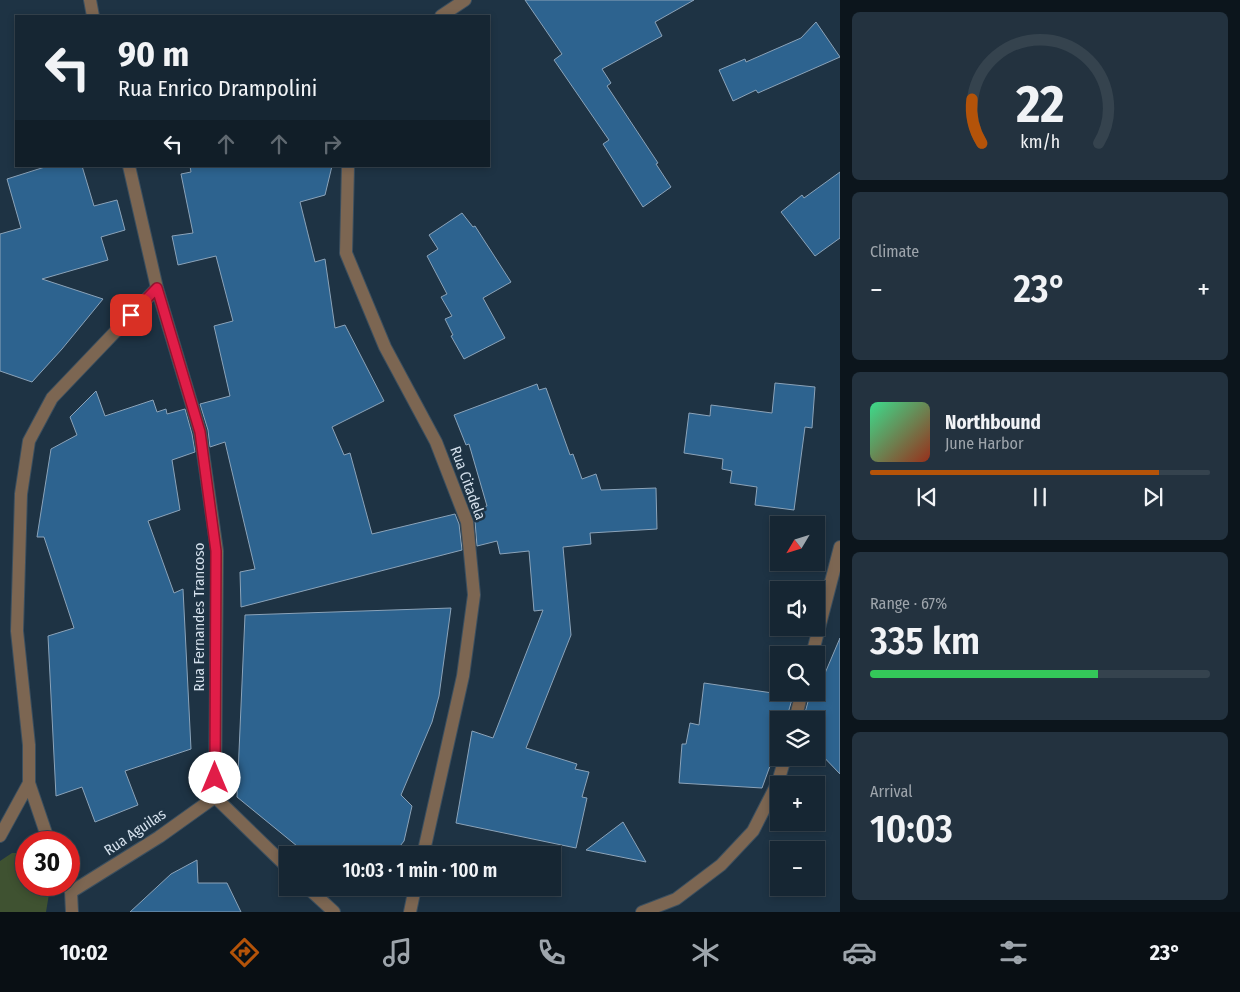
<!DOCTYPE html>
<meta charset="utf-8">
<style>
:root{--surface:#162633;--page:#23323f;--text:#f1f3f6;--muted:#9ea5ac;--line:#35434e;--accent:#b45309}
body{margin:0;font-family:"Fira Sans Condensed",sans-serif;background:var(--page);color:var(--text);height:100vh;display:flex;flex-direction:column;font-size:19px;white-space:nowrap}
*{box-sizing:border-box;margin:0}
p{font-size:16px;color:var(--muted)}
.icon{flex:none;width:28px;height:28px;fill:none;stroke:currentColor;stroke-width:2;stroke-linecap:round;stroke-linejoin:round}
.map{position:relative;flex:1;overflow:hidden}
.drawer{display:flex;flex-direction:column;gap:12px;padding:12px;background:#0c151c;width:400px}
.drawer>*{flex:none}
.top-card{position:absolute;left:15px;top:15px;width:475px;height:152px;border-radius:0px;box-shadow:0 2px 8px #0003,0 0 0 1px var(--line);background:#162633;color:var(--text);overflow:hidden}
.needle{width:32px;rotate:232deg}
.controls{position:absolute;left:770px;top:516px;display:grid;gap:10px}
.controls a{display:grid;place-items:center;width:55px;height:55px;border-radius:0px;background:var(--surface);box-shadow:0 2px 8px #0003,0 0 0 1px var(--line);font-size:25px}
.speed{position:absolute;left:15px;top:831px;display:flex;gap:10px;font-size:25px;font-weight:700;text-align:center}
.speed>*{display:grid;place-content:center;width:65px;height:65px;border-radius:50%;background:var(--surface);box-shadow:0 2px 8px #0003,0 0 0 1px var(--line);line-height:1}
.speed .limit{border:8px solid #d22;background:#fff;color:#111}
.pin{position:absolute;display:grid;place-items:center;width:42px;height:42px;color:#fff;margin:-21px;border-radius:10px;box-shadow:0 2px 8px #0006}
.me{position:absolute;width:55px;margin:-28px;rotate:0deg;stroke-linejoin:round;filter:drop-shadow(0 0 4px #0008)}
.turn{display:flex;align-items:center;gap:18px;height:105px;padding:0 20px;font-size:22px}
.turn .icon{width:65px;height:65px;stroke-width:2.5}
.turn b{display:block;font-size:35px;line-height:42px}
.lanes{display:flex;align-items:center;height:48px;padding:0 20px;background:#0003;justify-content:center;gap:25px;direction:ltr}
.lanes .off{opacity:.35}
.big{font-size:38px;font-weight:600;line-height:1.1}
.drawer .card{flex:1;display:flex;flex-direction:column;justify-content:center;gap:8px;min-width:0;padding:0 18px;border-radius:8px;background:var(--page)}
.drawer .dial{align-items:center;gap:0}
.dial svg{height:130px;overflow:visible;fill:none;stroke:var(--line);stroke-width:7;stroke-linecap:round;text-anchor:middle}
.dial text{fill:var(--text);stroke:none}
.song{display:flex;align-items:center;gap:15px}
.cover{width:60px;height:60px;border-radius:8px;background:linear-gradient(135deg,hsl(150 70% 55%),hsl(10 70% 35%))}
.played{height:5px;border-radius:2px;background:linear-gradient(90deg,var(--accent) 85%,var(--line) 85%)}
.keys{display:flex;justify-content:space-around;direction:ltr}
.heat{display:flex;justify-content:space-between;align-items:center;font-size:28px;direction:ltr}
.charge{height:8px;border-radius:4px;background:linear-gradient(90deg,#34c759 67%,var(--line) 0)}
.trip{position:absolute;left:279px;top:846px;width:282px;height:50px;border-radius:0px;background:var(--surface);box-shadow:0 2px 8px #0003,0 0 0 1px var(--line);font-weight:600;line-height:50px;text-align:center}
.tabs{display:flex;height:80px;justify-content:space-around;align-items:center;background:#090f14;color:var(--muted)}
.tabs .icon{width:35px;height:35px}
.tabs .current{color:var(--accent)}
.tabs b{font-size:22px;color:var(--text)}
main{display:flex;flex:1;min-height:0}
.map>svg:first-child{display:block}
.green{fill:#3f5231}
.building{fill:#2d638f;stroke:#8ba3b9}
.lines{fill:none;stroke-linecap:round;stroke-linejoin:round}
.minor-casing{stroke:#3b4f5f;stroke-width:14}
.minor{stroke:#7c6652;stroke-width:12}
.route-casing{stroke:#92132f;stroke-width:12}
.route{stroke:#e11d48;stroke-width:9}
.labels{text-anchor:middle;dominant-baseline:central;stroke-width:5;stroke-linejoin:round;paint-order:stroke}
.street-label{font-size:15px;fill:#d4e0ec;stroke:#1e3344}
</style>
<main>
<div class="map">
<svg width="840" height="912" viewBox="0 0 840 912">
<rect width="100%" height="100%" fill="#1e3344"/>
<path class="green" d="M12 853H25L26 854V885H49L50 888 46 912H0V861Z"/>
<path class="building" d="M525 0H694L655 22 662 36 602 69 611 83 607 86 658 163 656 164 671 187 643 207 603 144 609 140 554 60 562 54Z
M816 22 840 57 758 93 756 90 733 101 719 70 745 59 746 62 801 38Z
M48 166H82L94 206 117 200 125 230 101 237 108 260 42 279 103 299 62 349 32 382 0 371V234L21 228 7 179Z
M190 166H332L325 195 300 202 315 262 325 259 335 328 345 325 384 401 332 427 344 455 350 453 372 534 455 514 459 524 462 550 241 607 240 572 255 569 225 442 210 447 208 430 200 404 230 396 214 326 233 321 216 256 178 265 172 236 193 233 181 174 191 172Z
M840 172V238L815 256 781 212 802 195 804 198Z
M462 213 473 227 475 226 511 282 483 298 505 338 464 359 451 336 453 335 445 319 452 316 441 297 447 294 427 256 438 249 429 235Z
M775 383 815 387 812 428 805 427 794 510 755 505 757 487 730 483 732 471 722 469 723 459 684 453 689 413 710 416 711 405 772 413Z
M537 384 539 390 546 388 570 455 573 454 582 479 596 474 601 490 656 488 657 529 590 533 591 544 563 547 571 635 526 748 577 764 575 769 589 772 582 797 587 798 576 848 456 823 472 731 493 738 543 610 534 611 529 551 500 554 497 541 477 546 475 521 471 510 487 506 469 444 466 445 454 415Z
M96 391 105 416 153 400 157 412 166 409 167 414 185 409 192 434 195 452 172 460 180 510 148 521 174 593 183 589 191 749 125 771 138 805 95 822 82 787 56 796 48 636 74 628 44 537H37L51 449 77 435 70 417Z
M451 608 439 696 432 722 401 795 412 806 404 841 393 855H308L237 797 245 615Z
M840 638V774L816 749V720H803L809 698 814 699Z
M704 683 793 696 786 720H779V741L762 788 679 783 682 744H686L690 723 699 725Z
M623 822 646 862 586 850Z
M197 860 198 883H227L241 912H130L171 874Z"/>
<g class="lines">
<g class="minor-casing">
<path id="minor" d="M90 0 93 16
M441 16 465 0
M129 166 157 288 200 432 217 551 215 797 288 868
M348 166 346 253 385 347 436 442 467 522 474 595 463 676 423 855
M812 655 840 547
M795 720 802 692
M0 836 29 783
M49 842 29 783V745L17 631 21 494 29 441 52 398 157 288
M68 885 71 892 72 912
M308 888 334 912
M71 892 159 837 215 797
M410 912 415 888
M642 912 676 899 721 865 753 831 778 782 785 758"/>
</g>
<use href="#minor" class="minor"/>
</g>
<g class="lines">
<g class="route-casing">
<path id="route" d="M131 315 157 288 200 432 216 551 215 778"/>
</g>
<use href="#route" class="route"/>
</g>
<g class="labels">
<g class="street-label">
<text transform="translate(468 483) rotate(70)">Rua Citadela</text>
<text transform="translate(199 617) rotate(-90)">Rua Fernandes Trancoso</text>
<text transform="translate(135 832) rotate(-34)">Rua Aguilas</text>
</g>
</g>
</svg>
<div class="controls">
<a><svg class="needle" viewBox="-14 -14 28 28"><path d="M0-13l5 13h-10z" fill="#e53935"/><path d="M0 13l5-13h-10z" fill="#9ea5ac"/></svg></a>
<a><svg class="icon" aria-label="sound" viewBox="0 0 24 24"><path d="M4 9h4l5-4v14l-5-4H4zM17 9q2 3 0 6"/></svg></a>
<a><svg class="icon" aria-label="search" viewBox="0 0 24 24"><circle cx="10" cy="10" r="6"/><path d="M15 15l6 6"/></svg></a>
<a><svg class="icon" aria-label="layers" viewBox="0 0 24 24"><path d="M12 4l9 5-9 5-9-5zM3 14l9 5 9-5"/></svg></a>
<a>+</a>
<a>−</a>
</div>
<div class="speed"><div class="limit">30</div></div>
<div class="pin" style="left:131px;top:315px;background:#d93025"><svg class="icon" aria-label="arrive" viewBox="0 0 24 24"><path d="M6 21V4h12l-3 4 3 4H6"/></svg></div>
<svg class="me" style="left:215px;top:778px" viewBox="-20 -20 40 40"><circle r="19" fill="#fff"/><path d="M0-13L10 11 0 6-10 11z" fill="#e11d48"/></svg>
<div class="trip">10:03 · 1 min · 100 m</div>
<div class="top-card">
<div class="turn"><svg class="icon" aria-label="left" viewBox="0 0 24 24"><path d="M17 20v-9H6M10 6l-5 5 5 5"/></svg><div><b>90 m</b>Rua Enrico Drampolini</div></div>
<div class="lanes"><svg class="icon" aria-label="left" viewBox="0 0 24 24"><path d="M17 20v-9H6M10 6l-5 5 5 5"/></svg><svg class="icon off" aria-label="ahead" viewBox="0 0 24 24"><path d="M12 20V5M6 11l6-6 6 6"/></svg><svg class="icon off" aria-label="ahead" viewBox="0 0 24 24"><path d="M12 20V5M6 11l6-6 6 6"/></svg><svg class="icon off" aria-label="right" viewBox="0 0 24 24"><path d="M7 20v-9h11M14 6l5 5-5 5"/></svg></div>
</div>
</div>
<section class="drawer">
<div class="card dial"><svg viewBox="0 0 100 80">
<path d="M14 69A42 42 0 1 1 86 69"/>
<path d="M14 69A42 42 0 0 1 8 42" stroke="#b45309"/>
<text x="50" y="56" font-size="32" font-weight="700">22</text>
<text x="50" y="72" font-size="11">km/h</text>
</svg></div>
<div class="card"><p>Climate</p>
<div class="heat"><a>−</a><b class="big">23°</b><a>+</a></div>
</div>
<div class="card">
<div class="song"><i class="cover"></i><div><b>Northbound</b><p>June Harbor</p></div></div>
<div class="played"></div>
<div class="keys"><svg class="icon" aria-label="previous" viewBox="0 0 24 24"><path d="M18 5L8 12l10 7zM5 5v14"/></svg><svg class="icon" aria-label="pause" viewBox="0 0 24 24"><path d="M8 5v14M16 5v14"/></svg><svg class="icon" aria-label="next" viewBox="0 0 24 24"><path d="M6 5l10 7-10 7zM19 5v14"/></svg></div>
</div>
<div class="card"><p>Range · 67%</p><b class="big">335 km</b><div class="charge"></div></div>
<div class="card"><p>Arrival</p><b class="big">10:03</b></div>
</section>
</main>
<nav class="tabs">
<b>10:02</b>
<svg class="icon current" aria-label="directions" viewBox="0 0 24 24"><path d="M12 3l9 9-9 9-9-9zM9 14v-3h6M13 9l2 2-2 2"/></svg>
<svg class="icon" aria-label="music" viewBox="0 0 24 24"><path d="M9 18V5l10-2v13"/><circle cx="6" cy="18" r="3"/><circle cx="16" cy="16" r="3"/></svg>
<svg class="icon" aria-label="phone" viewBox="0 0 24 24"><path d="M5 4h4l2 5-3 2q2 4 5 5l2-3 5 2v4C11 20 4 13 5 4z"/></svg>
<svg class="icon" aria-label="climate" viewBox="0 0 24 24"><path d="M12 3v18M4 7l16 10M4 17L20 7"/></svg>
<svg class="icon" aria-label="car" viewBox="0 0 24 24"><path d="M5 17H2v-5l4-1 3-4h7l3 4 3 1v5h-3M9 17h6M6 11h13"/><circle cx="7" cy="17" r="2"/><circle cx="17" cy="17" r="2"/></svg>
<svg class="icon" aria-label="filters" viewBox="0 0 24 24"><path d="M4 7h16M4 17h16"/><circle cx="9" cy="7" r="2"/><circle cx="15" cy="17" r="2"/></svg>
<b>23°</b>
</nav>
